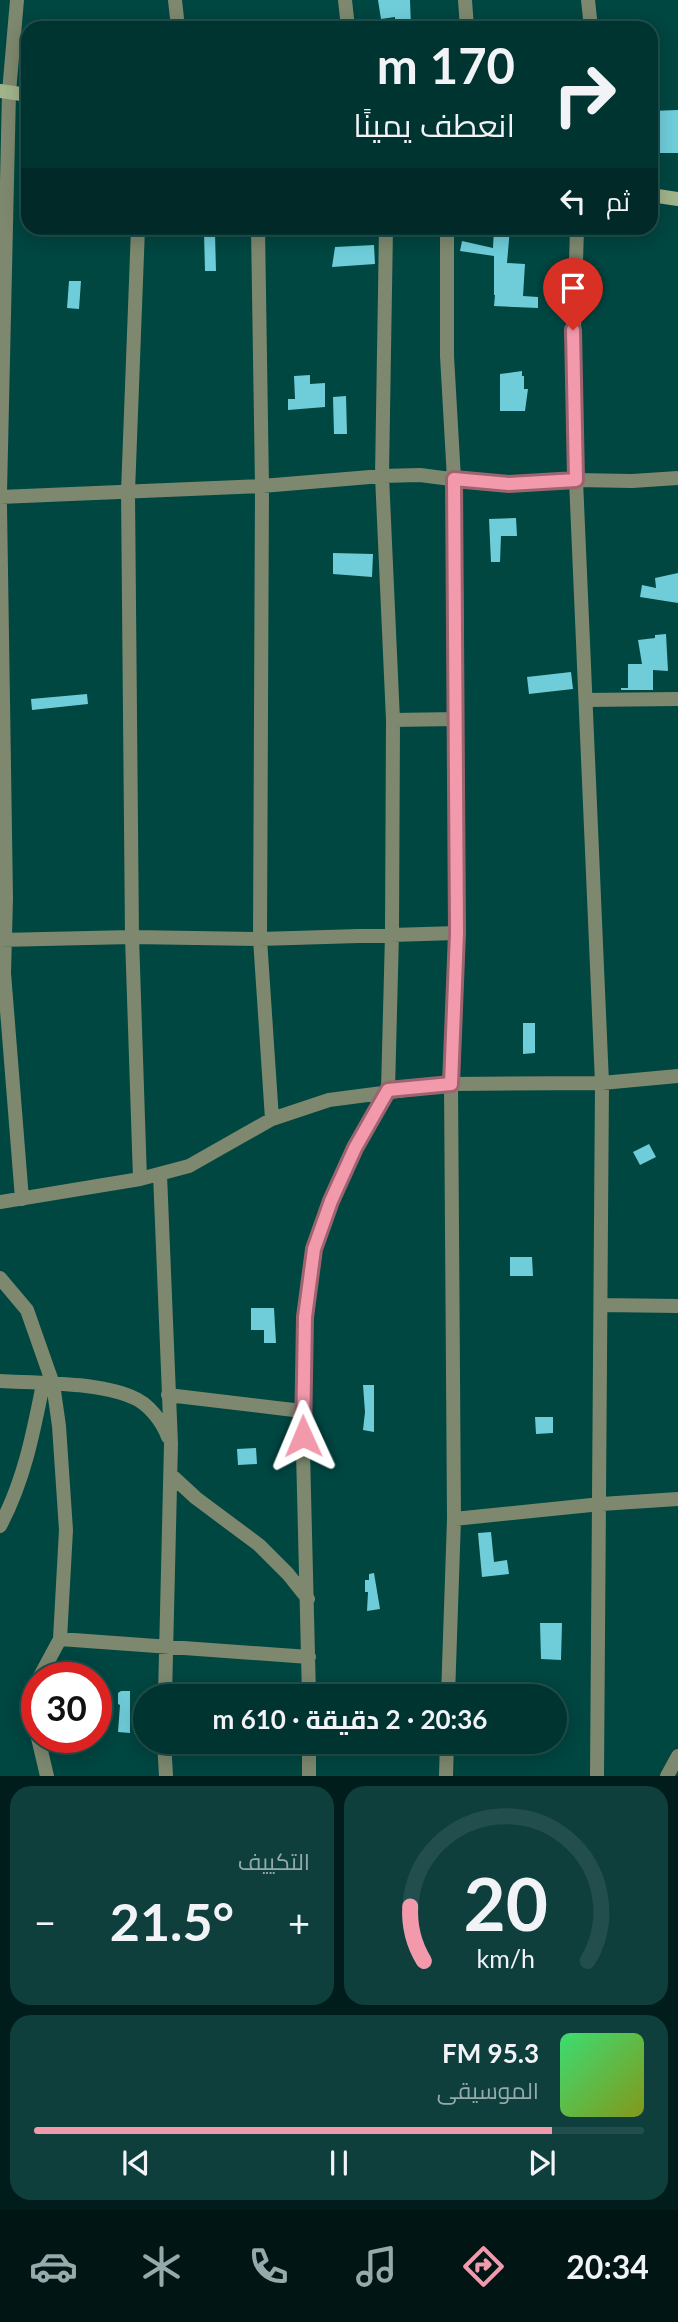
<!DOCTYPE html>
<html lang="ar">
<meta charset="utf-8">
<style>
:root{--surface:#003431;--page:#0e3f3d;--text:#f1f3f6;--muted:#95aaab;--line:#224f4d;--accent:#f29aac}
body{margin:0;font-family:Lato,Cairo,sans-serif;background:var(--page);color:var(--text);direction:rtl;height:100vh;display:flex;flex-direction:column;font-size:26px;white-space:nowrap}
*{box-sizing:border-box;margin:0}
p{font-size:23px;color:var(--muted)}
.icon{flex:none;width:38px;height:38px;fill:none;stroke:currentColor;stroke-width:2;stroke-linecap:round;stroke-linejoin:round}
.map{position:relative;height:1776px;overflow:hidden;direction:ltr}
.panel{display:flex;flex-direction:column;gap:10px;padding:10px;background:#001d1b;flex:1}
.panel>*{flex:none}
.guide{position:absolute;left:21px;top:21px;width:637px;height:214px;border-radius:21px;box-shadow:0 4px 18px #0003,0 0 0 2px var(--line);direction:rtl;background:#003431;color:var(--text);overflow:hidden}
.speed{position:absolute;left:21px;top:1662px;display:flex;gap:14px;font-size:35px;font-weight:700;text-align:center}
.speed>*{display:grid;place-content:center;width:91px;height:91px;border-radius:50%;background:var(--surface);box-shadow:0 4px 18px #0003,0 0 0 2px var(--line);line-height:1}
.speed .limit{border:10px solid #d22;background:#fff;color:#111}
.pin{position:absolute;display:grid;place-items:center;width:60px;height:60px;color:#fff;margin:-72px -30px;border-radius:50% 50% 50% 0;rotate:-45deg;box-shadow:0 0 7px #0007}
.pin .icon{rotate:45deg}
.me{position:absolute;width:77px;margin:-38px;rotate:359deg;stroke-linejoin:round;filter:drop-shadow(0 0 5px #0008)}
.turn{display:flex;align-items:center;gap:24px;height:147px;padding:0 28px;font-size:32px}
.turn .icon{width:91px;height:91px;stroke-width:2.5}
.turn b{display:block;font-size:49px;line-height:60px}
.then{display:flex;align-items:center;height:66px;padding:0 28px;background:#0003;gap:14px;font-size:26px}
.big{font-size:52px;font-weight:700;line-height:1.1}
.panel .tile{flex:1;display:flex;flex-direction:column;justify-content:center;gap:10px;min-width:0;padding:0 24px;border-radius:21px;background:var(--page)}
.panel .dial{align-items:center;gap:0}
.dial svg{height:182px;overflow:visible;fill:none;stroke:var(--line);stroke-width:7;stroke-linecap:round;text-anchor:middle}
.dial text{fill:var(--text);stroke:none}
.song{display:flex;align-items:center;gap:21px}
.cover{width:84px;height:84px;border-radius:10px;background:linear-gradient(135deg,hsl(140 70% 55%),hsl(70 70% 35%))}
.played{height:7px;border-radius:4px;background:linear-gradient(90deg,var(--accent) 85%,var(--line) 85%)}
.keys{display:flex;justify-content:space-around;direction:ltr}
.heat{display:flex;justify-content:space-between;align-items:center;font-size:38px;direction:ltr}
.panel .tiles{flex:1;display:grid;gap:10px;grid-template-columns:1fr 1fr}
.tile:last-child{grid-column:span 2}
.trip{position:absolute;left:133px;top:1684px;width:434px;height:70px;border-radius:35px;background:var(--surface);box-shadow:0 4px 18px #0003,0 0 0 2px var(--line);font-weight:700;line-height:70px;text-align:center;direction:rtl}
.tab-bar{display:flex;height:112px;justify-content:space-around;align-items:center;background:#001514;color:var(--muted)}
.tab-bar .icon{width:49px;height:49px}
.tab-bar .current{color:var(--accent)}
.tab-bar b{font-size:32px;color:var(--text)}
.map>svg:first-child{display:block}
.building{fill:#6ecdd9}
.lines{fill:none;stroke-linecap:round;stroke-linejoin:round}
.street{stroke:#7d886e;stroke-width:14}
.secondary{stroke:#a1b389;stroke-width:14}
.route-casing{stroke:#9d6470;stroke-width:18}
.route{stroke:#f29aac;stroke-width:12}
</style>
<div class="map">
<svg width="678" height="1776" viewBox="0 0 678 1776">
<rect width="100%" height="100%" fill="#004641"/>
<path class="building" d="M378 0H410L411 28H395V17L381 19Z
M678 110V153H653L651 111Z
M494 228H510L507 263 525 264 523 296 538 297V308L494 306 495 295H512H494V256L460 251 462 241 493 248Z
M204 233H215L216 271H205Z
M374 245 375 264 332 267 335 247Z
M69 281H81L79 309 67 308Z
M522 371V376H524V389H528L525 411H500V374Z
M310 375V384L325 383V407L288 410V399H295L294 376Z
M346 396 347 434H334L333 397Z
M516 518 517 536H501L500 562H491L489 519Z
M333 553 373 554 372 577 333 574Z
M678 573V603L640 597 642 585 656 588 655 578Z
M666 634 668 671 653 670V690H621V688H628V664H642L638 640 655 638V635Z
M571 672 573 689 529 694 527 677Z
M87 694 88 704 32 710 31 699Z
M523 1023H535V1053L523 1054Z
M649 1144 656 1157 640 1165 633 1152Z
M510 1257H532L533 1276H510Z
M251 1308H274L276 1343H264V1330H251Z
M363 1385H374V1432L363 1430 365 1412Z
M535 1417H553V1433L536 1434Z
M256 1448 257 1464 238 1465 237 1449Z
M491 1532 494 1562 507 1560 509 1574 482 1577 478 1533Z
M374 1573 380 1609 367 1611 368 1592H365V1580H369V1574Z
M540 1623H562L561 1660 541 1659Z
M121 1691H130V1733L118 1732 120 1705 118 1704V1693Z"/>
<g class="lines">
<path class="street" d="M175 0 178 28
M345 0 348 28
M465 0 467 28
M588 0 591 28
M138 228 128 492 132 937 140 1179
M258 228 262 486 260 939 272 1119
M447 228V356L454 479 457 635V933L451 1084 454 1519 448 1696
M577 228 574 330 576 480 602 1083 597 1776
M0 493 9 92 17 0
M0 497 262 486 382 476 420 475 482 483 509 484 576 480 632 481 678 478
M0 505 6 898 4 973 22 1199
M586 700 678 699
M393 720 457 719
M0 940 132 937 260 939 457 933
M160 1174 171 1444 165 1696
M0 1202 140 1179 189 1166 272 1119 329 1100 451 1084 602 1083 678 1076
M0 1278 27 1310 53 1384 59 1426 66 1530 60 1639 39 1678
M601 1305 678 1306
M0 1381C38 1383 97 1382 132 1397 148 1403 162 1421 168 1437
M168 1395 302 1411
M171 1475 196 1498 259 1545 288 1574 308 1599
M454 1519 601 1504 678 1499
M0 1526C24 1481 33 1434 43 1384
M60 1639 309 1657
M37 1694 34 1718 37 1733
M309 1696 302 1411 305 1317 314 1249 331 1201 355 1148 388 1090 392 934 393 720 382 476 386 228
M38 1738 47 1776
M164 1741 166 1776
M309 1776V1741
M446 1776 447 1741
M667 1776 678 1756"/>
<path class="secondary" d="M0 91 28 95
M651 195 678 199"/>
</g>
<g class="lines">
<g class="route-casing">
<path id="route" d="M303 1436 305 1317 314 1249 331 1201 355 1148 388 1090 451 1084 457 933 454 479 509 484 576 480 573 330"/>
</g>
<use href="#route" class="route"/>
</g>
</svg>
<div class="speed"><div class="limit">30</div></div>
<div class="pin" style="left:573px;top:330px;background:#d93025"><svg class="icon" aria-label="arrive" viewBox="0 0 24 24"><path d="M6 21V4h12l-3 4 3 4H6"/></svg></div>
<svg class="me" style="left:303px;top:1436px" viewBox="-20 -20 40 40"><path d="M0-17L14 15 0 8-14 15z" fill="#f29aac" stroke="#fff" stroke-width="4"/></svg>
<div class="trip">20:36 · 2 دقيقة · 610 m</div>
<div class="guide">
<div class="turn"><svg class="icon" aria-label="right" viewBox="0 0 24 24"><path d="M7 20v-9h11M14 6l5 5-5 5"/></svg><div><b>170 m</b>انعطف يمينًا</div></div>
<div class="then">ثم<svg class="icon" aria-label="left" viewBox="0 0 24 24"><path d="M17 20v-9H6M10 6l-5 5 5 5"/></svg></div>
</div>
</div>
<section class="panel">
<div class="tiles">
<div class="tile dial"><svg viewBox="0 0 100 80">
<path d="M14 69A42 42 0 1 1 86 69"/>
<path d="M14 69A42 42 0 0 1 8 45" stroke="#f29aac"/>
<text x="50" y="56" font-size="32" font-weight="700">20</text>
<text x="50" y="72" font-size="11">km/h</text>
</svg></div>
<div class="tile"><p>التكييف</p>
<div class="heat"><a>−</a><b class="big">21.5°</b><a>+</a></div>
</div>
<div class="tile">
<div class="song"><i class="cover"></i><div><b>95.3 FM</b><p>الموسيقى</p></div></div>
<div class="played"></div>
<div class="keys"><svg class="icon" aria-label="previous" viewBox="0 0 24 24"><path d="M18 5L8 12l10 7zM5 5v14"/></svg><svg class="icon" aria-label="pause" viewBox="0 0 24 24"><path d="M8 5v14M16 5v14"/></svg><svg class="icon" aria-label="next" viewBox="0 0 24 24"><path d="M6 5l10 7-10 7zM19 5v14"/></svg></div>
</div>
</div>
</section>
<nav class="tab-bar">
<b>20:34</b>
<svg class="icon current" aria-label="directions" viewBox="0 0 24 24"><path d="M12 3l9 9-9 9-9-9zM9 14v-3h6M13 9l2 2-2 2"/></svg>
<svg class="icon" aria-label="music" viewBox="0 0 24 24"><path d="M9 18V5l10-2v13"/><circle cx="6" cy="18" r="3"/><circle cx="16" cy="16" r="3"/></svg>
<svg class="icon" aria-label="phone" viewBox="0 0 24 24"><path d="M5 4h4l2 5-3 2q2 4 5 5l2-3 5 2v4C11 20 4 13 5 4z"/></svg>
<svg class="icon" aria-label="climate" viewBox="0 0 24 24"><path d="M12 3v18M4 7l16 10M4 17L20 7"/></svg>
<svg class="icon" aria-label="car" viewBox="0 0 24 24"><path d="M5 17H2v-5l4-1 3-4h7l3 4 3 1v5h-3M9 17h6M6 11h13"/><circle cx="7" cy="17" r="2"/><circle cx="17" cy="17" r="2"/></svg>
</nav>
